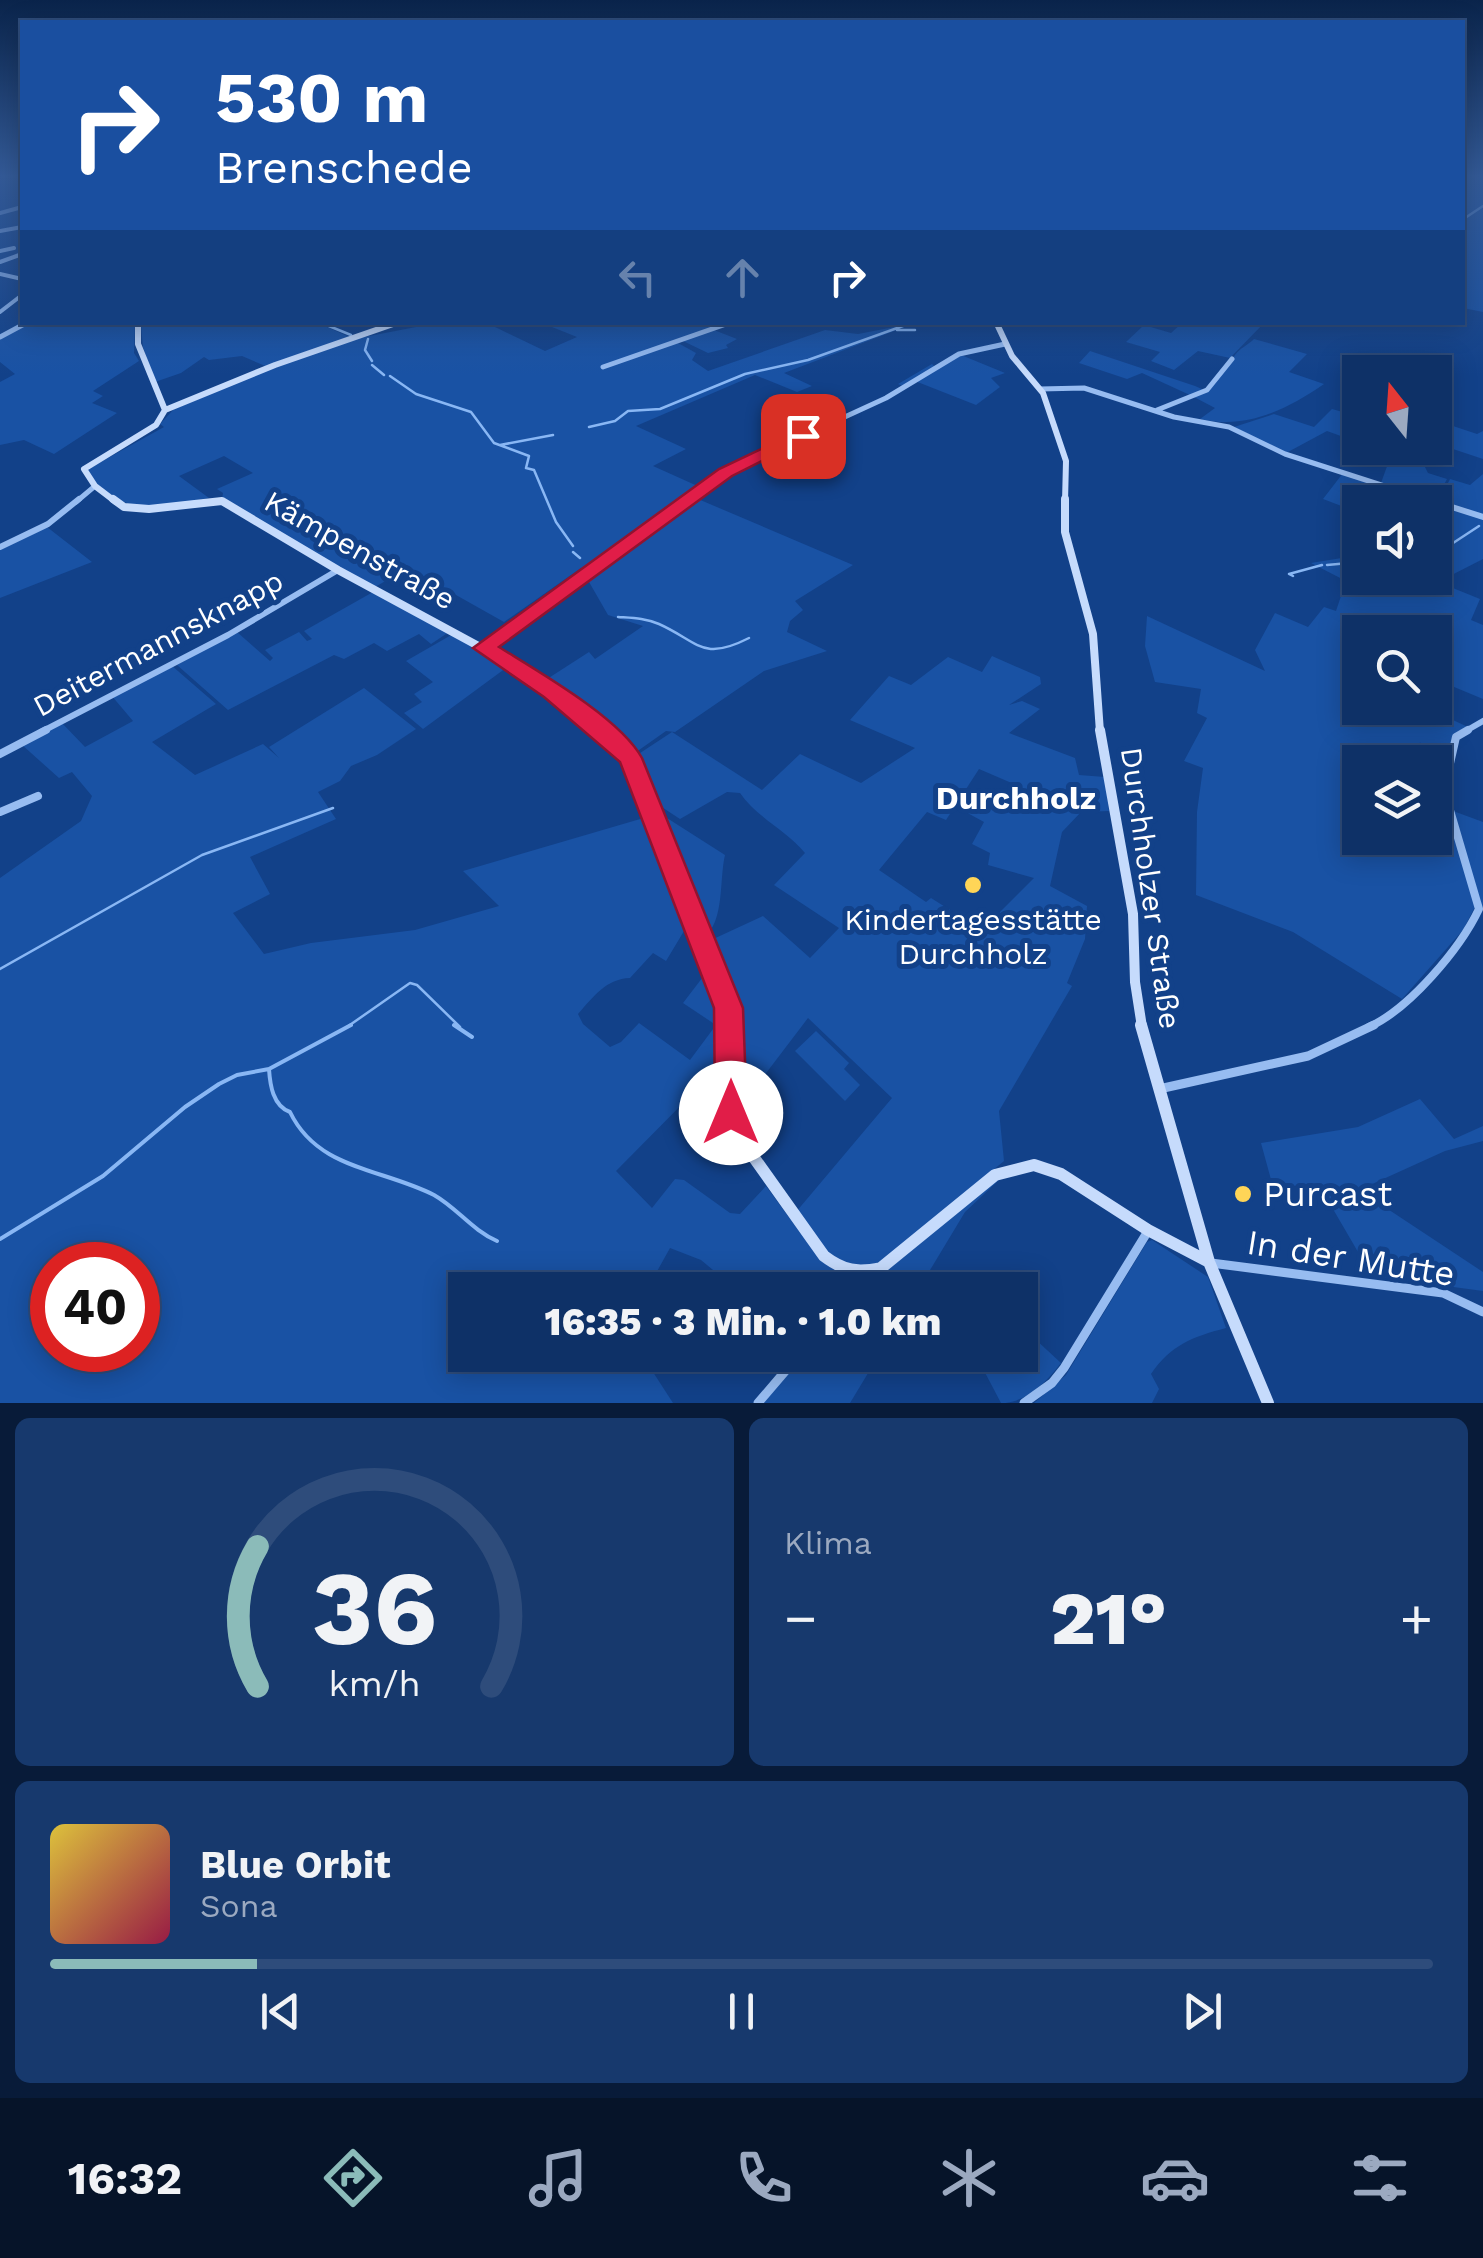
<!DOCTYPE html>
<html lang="de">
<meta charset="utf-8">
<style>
:root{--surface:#0e3167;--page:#17396d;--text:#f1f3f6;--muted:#9ba9c0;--line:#2e4c7b;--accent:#8bbbb9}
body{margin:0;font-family:"Work Sans",sans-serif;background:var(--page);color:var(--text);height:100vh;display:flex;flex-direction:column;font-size:38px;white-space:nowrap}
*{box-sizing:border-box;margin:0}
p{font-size:32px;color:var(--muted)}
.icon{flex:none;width:55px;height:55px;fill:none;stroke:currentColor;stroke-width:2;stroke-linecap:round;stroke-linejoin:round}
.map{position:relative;height:1403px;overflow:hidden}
.panel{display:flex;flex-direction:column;gap:15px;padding:15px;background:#081b39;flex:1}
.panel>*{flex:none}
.top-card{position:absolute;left:20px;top:20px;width:1445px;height:305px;border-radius:0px;box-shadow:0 5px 25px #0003,0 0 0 2px var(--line);background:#1a4fa0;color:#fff;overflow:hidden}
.needle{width:65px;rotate:343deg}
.fabs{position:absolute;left:1342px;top:355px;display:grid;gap:20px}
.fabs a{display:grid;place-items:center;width:110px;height:110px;border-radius:0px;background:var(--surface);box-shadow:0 5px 25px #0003,0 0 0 2px var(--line);font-size:50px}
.speed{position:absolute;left:30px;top:1242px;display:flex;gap:20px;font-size:50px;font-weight:700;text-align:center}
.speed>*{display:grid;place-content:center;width:130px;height:130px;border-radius:50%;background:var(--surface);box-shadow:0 5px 25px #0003,0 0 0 2px var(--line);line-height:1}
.speed .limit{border:15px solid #d22;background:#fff;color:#111}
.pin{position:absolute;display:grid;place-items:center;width:85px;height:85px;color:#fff;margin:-42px;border-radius:20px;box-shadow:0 5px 15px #0006}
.me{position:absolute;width:110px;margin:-55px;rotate:0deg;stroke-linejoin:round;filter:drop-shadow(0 0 8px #0008)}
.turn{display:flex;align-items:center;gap:35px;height:210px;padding:0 30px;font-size:45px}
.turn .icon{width:130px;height:130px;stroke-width:2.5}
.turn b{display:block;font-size:70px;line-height:85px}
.lanes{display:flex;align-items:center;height:95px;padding:0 30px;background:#0003;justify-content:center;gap:50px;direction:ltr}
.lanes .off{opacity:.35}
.big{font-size:75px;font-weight:800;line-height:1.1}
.panel .widget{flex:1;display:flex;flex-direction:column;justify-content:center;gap:15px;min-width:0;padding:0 35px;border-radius:15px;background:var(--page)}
.panel .dial{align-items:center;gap:0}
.dial svg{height:260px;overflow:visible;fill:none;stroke:var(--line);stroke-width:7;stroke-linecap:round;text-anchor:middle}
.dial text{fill:var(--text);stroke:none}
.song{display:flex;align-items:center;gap:30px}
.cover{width:120px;height:120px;border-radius:15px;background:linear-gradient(135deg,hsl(50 70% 55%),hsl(340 70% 35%))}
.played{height:10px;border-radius:5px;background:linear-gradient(90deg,var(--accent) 15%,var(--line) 15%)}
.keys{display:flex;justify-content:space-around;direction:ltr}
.heat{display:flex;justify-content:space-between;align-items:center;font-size:55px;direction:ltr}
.panel .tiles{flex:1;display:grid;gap:15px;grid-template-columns:1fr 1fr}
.widget:last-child{grid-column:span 2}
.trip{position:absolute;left:448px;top:1272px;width:590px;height:100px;border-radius:0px;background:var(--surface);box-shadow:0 5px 25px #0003,0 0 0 2px var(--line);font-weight:800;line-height:100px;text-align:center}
.dock{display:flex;height:160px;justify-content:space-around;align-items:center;background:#061429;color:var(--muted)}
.dock .icon{width:70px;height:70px}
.dock .current{color:var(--accent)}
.dock b{font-size:45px;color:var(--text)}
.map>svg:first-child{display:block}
.green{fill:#1952a4;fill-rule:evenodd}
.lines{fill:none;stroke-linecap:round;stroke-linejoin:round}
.stream-far1{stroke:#89b7f4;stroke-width:2.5}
.stream{stroke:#89b7f4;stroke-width:4}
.street-far4{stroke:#97bcf1;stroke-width:4}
.street-far3{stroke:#97bcf1;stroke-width:5}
.street-far2{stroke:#97bcf1;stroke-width:6}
.street-far1{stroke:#97bcf1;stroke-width:8}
.street{stroke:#97bcf1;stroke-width:9}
.secondary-far3{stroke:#c6dbfc;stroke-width:6}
.secondary-far2{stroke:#c6dbfc;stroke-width:8}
.secondary-far1{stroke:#c6dbfc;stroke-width:10}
.secondary{stroke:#c6dbfc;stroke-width:12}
.route{fill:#e11d48;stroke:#92132f;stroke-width:2.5}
.poi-dot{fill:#ffd557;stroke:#124189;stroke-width:4}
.labels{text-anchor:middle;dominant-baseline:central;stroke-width:10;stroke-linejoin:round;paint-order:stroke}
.street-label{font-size:30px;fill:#fff;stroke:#124189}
.poi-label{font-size:30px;fill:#fff;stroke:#124189}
.neighbourhood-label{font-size:32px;font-weight:bold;fill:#fff;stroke:#124189}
.near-poi-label{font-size:35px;fill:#fff;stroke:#124189;text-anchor:start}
.near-street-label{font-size:35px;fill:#fff;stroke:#124189}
</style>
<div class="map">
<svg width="1483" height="1403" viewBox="0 0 1483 1403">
<rect width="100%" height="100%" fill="#124189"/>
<path class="green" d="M1463 178H1483V312L1463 308Z
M167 322 318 323 354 339 416 327 411 323H494L493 326 545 351 577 337 542 323H730L714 330 737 339 726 345 728 348 708 353 683 341 678 343 696 353 692 360 708 371 825 330 858 334 915 323 784 373 812 386 797 392 755 375 636 426 686 449 653 466 702 488 691 496 853 565 795 601 803 610 790 621 787 632 827 651 764 671 675 732 666 731 632 755 544 681 589 652 595 659 643 626 608 615 581 568 504 622 408 568 375 587 366 583 222 499 223 493 217 489 253 473 224 456 179 476 209 498C175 504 137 516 108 493 99 486 91 480 88 469L164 427 160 424 174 409 270 368 242 356 209 360 204 357 181 373 155 382 143 347 141 325 146 323V327Z
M29 323H135L134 353 139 361 93 391 103 396 92 403 117 413 54 454 24 440 0 445V382L15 374 0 362V334Z
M1182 323H1264L1230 358 1198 351 1174 370 1151 361 1160 352 1126 342 1144 325 1171 333Z
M1254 339 1307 354 1289 372 1324 384C1286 410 1246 430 1200 419L1215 408 1194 397C1215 386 1221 373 1235 355 1239 349 1249 344 1254 339Z
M1090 351 1195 386 1204 390 1192 396 1142 373 1127 379 1079 363Z
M961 355 1005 373 991 378 1000 387 976 405 915 381 905 387 898 384 932 364 935 367Z
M1332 409 1357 416 1360 412V443L1327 431 1286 453 1234 427 1274 414 1314 427Z
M1435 420 1477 434 1483 431V459L1453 449 1442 460 1428 456 1422 461 1428 473 1447 479 1436 500 1381 483 1390 458 1397 457 1402 448H1435Z
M1343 473 1483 519V559L1438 582 1480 599 1471 620 1483 625V699L1435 679V632H1360V708H1427L1468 727 1454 735 1449 755 1419 742 1444 756 1440 786 1445 808 1483 822V909L1476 905 1463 930 1402 999 1293 932 1196 895 1197 812 1203 768 1184 761 1207 718 1197 713 1201 689 1155 682 1145 646 1147 616 1347 709 1265 671 1255 650 1275 613 1308 627 1324 607 1336 611 1346 581 1311 563 1360 555V578H1435V502H1360V513L1323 499ZM1360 762H1435V838H1360Z
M1483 474V517L1439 501 1450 479 1470 485Z
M47 527 92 562 0 598V550Z
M373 592 449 632 431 644 419 634 387 651 374 643 344 659 334 655 228 710 177 665 237 632 270 661 273 658 265 650 299 632 307 641 312 639 304 631Z
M453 634 510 665 423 729 404 713 422 702 414 694 433 682 406 661Z
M992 656 1040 677 1041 684 1009 705 1022 701 1040 709 1009 733 1075 758 1079 775 1105 777 1109 811 1081 812 1062 832 1050 886 1087 906 1085 939 1067 983 1072 986 999 1111 1004 1161 959 1198 1001 1178 965 1212 918 1290H737L701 1260 670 1248 650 1284 657 1290H465V1355H642L673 1403H0V878L81 821 92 796 72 772 59 778 21 744 61 722 85 747 133 721 111 695 171 665 216 704 152 742 195 775 263 744 279 758 269 747 364 688 416 729 377 755 351 766 340 781 318 792 336 819 250 857 270 894 233 913 264 954 311 943 415 930 499 906 463 871 647 817 690 921 666 961 653 953 630 978C606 979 594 996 578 1014L583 1024 610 1047 621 1042 639 1023 690 1060 716 1025 683 1003 709 969 728 1023 727 1090 709 1077 616 1171 652 1208 675 1179 684 1180 730 1213 740 1214 766 1186 799 1231 796 1212 892 1098 808 1018 757 1085 738 1088 733 1011 708 945 709 941 763 916 810 958 839 928 774 885 805 853C786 830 756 817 740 793L727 792 680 819 651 800 634 757 672 732 762 790 800 754 861 783 915 748 850 720 889 676 911 685 948 657 982 672ZM979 769 1021 787 971 798 962 810 984 822 972 844 990 853 988 865 1034 878 982 930 931 898 926 902 879 870 927 812 946 820ZM52 1265H138V1350H52Z
M656 811 725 855C719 880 725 920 704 938Z
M816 1031 849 1063 844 1069 860 1085 845 1101 795 1051Z
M1420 1099 1454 1139 1483 1126V1141L1445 1151 1359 1190 1483 1272V1291L1372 1276 1319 1185 1273 1187 1261 1143 1358 1127Z
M1152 1240 1208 1277 1226 1328C1192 1337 1171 1345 1151 1374L1159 1389 1152 1403H1034L1066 1375 1147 1242Z
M1020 1325 1061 1363C1046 1382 1027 1403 1001 1403L981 1365 988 1355H1020Z
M800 1355H879L850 1403H764Z"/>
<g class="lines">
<path class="stream-far1" d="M1462 220 1483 206
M319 322 351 335
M897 330H915
M368 339 365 350 372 361
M372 365 384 375
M390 376 416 394 471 412 494 443 529 456 526 468 534 470 556 522 573 546
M589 427 615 421 628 411 660 409 745 374 808 360 914 322
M500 445 553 435
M573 552 580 558
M1435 562 1447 547 1479 526
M1327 565 1360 562
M1293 576 1289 574 1322 565
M618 617C633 618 645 618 659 624 699 642 702 662 749 638
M0 969 202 855 333 808
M347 1027 410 983 417 985 460 1027"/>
<path class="stream" d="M454 1025 472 1037
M269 1069C270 1085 273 1106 290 1112 318 1170 381 1168 434 1195 457 1208 472 1230 497 1241
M0 1239 103 1176 185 1107 219 1084 237 1075 269 1069 351 1025"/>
<path class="street-far4" d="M0 213 22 207
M0 231 22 227
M0 251 14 248
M0 262 22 254
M0 274 22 279
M0 312 22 295"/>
<path class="street-far3" d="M0 337 28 322
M603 367 732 322
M1040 389 1084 388 1174 417 1229 427 1285 454 1434 502
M1157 410 1207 390 1232 359
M76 502 95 486
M684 502 725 472 886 398 959 354 1005 344"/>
<path class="street-far2" d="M1427 499 1483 517
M0 547 48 524 79 499
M483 648 688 499
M41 732 228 635 338 570
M1464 732 1483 721"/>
<path class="street-far1" d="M0 754 46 730
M0 812 38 796
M1369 1027C1409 1009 1460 949 1479 909L1444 790 1456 737 1468 730"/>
<path class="street" d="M1159 1089 1308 1056 1374 1025
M1211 1263 1443 1293 1483 1312
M852 1290 857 1273
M758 1403 799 1355
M1024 1403 1052 1383 1064 1368 1148 1231"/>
<path class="secondary-far3" d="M138 322V344L165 410
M996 322 1012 356 1043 393 1066 461 1065 502
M165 410 275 365 399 322
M116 502 95 486 84 469 156 425 165 410
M217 502H223"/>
<path class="secondary-far2" d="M113 499 124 507 149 509 222 501 338 570 519 668 603 732
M1065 499V532L1093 634 1100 732"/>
<path class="secondary-far1" d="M599 730 623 748 635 769 729 1008 730 1027
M1100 730 1133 914 1135 982 1142 1027"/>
<path class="secondary" d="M730 1025 735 1131 824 1256C844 1271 857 1273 881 1268L995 1175 1034 1165 1061 1174 1148 1230 1209 1262
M1141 1025 1209 1262 1268 1403"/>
</g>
<linearGradient id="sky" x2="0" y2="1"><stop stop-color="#0a244b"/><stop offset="0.47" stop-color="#335a97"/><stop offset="1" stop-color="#335a97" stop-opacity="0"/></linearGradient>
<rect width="1483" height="375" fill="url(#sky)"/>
<path class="route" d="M797 432 812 436 732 476 499 647C539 672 620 718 642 758L743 1008 747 1113 742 1124 731 1129 720 1124 715 1113 714 1008 620 762 544 697 473 648 719 469Z"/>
<g class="poi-dot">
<circle cx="973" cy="885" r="10"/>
<circle cx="1243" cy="1194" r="10"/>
</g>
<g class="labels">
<g class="street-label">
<text transform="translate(360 550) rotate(29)">Kämpenstraße</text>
<text transform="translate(158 643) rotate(-28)">Deitermannsknapp</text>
<text transform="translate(1151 888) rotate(82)">Durchholzer Straße</text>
</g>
<g class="poi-label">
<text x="973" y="919">Kindertagesstätte<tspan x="973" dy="34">Durchholz</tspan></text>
</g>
<g class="neighbourhood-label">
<text x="1016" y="798">Durchholz</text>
</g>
<g class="near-poi-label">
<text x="1263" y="1194">Purcast</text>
</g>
<g class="near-street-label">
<text transform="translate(1351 1258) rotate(9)">In der Mutte</text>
</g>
</g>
</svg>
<div class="fabs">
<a><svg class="needle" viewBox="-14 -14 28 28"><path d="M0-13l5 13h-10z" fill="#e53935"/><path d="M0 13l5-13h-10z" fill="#9ba9c0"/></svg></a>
<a><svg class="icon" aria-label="sound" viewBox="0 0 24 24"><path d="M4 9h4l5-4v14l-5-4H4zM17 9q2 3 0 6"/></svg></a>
<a><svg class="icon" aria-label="search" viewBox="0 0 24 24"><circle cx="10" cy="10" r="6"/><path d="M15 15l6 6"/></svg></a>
<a><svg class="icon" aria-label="layers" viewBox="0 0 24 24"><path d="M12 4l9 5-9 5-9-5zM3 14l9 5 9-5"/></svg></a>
</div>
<div class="speed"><div class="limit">40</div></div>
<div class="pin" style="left:803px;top:436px;background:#d93025"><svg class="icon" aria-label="arrive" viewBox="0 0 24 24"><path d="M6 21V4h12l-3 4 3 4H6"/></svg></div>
<svg class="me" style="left:731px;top:1113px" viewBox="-20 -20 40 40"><circle r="19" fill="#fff"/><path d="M0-13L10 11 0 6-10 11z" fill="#e11d48"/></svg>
<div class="trip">16:35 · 3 Min. · 1.0 km</div>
<div class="top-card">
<div class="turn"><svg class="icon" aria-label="right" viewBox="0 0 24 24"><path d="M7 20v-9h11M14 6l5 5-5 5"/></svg><div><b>530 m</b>Brenschede</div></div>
<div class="lanes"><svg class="icon off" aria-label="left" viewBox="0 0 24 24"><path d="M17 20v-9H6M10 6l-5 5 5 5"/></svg><svg class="icon off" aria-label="ahead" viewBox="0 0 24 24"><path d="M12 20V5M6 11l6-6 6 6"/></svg><svg class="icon" aria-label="right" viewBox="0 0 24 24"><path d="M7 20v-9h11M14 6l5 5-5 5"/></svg></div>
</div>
</div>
<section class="panel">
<div class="tiles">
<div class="widget dial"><svg viewBox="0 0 100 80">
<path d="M14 69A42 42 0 1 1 86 69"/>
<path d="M14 69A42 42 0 0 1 14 26" stroke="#8bbbb9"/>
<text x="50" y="56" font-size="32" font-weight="700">36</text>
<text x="50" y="72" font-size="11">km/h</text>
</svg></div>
<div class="widget"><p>Klima</p>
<div class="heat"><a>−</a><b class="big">21°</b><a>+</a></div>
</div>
<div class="widget">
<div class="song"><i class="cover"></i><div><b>Blue Orbit</b><p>Sona</p></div></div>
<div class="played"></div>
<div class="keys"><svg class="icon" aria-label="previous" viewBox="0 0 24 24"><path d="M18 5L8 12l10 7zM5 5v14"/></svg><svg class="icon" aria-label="pause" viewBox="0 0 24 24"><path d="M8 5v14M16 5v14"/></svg><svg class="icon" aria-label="next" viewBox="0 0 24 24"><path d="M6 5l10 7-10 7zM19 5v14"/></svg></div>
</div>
</div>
</section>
<nav class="dock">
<b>16:32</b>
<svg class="icon current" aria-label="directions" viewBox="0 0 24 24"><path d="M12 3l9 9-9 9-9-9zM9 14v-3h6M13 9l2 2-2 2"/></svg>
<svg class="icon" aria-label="music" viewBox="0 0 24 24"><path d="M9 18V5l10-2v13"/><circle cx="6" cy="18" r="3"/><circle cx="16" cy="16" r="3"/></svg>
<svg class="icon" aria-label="phone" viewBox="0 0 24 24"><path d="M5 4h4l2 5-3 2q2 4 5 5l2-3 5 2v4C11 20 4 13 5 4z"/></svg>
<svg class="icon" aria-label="climate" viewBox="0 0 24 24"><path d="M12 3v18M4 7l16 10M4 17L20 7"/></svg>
<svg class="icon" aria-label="car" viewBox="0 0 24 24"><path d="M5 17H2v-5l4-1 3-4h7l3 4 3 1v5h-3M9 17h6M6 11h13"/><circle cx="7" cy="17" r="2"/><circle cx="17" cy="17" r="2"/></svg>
<svg class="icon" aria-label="filters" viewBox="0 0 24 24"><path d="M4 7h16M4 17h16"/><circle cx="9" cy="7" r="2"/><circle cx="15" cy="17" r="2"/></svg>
</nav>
